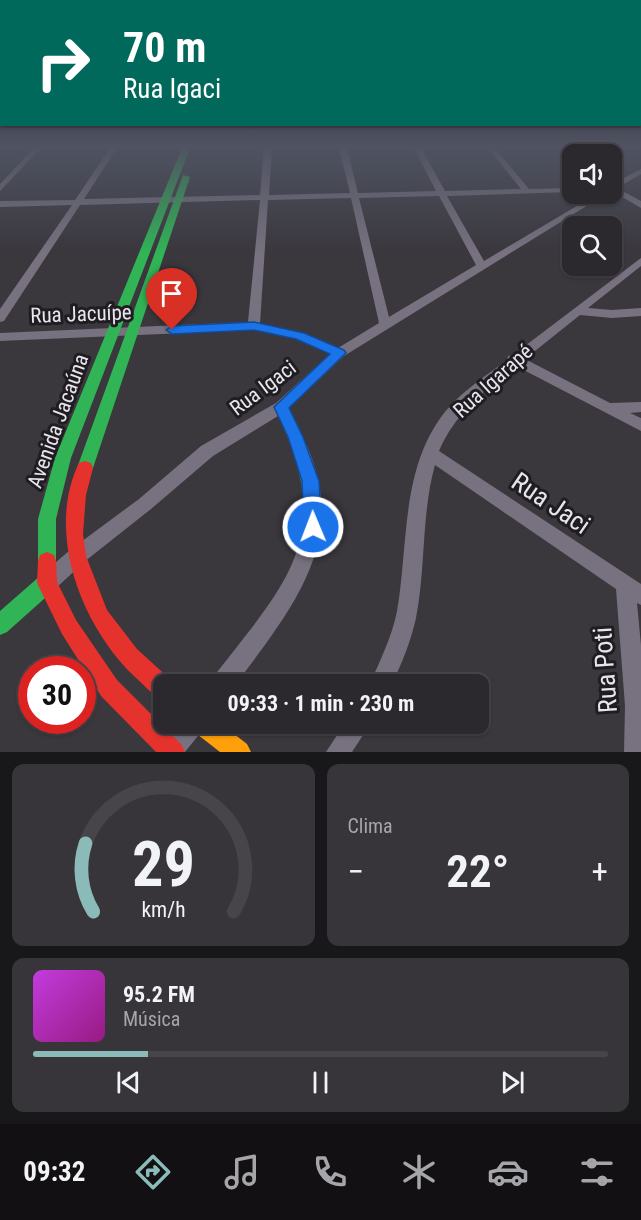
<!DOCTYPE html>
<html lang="pt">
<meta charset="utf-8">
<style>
:root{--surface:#2c292e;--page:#38353a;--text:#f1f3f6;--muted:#a6a6aa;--line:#48454a;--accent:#8bbbb9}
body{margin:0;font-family:"Roboto Condensed",sans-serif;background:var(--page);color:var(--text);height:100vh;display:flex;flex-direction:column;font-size:22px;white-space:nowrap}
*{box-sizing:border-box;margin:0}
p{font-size:20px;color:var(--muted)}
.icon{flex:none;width:33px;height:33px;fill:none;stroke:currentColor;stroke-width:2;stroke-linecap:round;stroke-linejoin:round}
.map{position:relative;height:752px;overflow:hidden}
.details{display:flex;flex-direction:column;gap:12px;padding:12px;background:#181719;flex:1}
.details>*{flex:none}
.top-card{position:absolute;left:0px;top:0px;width:642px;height:126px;box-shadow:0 2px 4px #0004,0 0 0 2px var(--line);background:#00695c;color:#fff;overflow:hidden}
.tools{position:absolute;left:562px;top:144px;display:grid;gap:12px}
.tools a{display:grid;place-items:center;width:60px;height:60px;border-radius:12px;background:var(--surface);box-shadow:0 2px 4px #0004,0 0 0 2px var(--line);font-size:30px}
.speed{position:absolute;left:18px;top:656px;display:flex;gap:12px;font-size:30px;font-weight:700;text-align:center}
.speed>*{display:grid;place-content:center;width:78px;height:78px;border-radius:50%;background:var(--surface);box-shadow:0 2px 4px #0004,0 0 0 2px var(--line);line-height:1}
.speed .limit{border:9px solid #d22;background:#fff;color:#111}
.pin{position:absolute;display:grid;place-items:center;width:51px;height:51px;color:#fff;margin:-62px -26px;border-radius:50% 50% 50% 0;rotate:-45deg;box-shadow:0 0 6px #0007}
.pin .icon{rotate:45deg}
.me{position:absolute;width:66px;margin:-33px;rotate:359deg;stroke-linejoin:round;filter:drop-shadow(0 0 4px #0008)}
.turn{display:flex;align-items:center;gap:21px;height:126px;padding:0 24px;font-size:27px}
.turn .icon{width:78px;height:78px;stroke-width:2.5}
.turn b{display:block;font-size:42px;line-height:51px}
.big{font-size:45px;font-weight:700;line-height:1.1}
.details .card{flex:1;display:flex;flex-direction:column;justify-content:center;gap:9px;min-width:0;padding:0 21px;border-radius:12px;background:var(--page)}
.details .dial{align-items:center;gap:0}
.dial svg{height:156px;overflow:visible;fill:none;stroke:var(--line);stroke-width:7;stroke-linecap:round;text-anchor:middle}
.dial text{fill:var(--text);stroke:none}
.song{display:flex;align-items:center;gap:18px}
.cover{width:72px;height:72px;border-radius:9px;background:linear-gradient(135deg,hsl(290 70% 55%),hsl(310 70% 35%))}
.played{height:6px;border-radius:3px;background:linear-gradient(90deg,var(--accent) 20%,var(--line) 20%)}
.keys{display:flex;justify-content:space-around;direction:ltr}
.heat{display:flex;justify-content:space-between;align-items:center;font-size:33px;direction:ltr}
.details .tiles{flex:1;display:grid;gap:12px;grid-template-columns:1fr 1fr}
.card:last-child{grid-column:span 2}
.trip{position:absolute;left:153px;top:674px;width:336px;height:60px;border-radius:12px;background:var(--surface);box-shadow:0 2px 4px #0004,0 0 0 2px var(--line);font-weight:700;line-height:60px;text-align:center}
.menu{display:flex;height:96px;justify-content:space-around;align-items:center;background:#121012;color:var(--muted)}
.menu .icon{width:42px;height:42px}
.menu .active{color:var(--accent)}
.menu b{font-size:27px;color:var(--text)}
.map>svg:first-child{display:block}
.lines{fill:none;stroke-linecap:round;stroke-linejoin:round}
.street{fill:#78717f;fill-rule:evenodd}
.fast{fill:#30b455;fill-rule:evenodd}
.slow{fill:#ff9f0a;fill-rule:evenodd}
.jam{fill:#e5322d;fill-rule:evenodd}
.route{fill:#1a73e8;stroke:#114b97;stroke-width:1.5}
.labels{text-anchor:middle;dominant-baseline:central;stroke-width:6;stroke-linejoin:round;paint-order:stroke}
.street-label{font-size:21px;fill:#e9e5ed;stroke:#201d22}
.near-street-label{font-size:26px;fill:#e9e5ed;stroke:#201d22}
</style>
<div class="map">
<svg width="641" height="752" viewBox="0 0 641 752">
<rect width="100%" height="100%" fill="#3a373d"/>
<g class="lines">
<path class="street" d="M34 148H41L0 191V184Z
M110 148H117L84 199 260 195 264 148H272L269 195 350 193 339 148H347L358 193 436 191 414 148H421L445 191 521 189 488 148H495L529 189 573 188V192L447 196 484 261 597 194H606L344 356 289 408C302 434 316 461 320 490 332 565 277 628 236 684H211L214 676C287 582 336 537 278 416L213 456 151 509 84 562 54 590 47 593 40 590 37 583 40 576 70 550 139 499 201 446 276 403 330 354 296 339 254 330 0 341V333L248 322 260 200 80 205 4 321 0 322V309L72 205 0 207V201L75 200ZM439 196 476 265 389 317 359 198ZM351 198 379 323 338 348 303 333 260 324 268 200Z
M564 148H571L577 154 570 156Z
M641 169V174L617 188 641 201V208L612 191V184Z
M641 258V266L588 308 612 310 641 308V316L612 318 580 315 525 359 610 403 641 402V412L630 413 641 418V431L516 366C483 392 456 412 439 451L641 584V605L637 603 641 645V752H624L625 706 616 589 435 465C421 515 426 568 416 618 411 641 402 663 392 684H370C380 660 392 637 397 611 408 549 401 475 439 420 456 395 483 378 507 360L508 356 513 355Z
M179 723H206L202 731 185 752H157L161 744Z
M345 723H371L352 752H326Z"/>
<path class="fast" d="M182 148H190L71 458 56 519V561L54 567 47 570 40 567 38 561V519L55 458Z
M183 175 190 177 93 468 91 473 85 475 79 473 77 468Z
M47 573 54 576 57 583 54 590 7 632 0 635V611L40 576Z"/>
<path class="slow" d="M189 723H220L247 744 251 752H220L193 731Z"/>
<path class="jam" d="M85 461 91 463 93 468 86 495 83 534 86 556 107 610 137 649 172 681 173 684H164V700C152 695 144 685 135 677 82 627 45 533 79 463Z
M47 552 54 555 56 561 57 582 76 620 117 680 181 744 185 752H156L101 696 62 634 37 583 38 561 40 555Z"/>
</g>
<linearGradient id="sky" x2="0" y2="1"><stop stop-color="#201e22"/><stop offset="0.58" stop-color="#4f5362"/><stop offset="1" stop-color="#4f5362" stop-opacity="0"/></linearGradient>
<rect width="641" height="253" fill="url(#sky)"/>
<path class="route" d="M254 322 304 333 344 350 346 353 289 408 303 437 319 481 322 527 320 533 313 535 307 533 304 527 302 481 288 437 274 407 330 354 296 339 254 330 172 334 166 330 172 326Z"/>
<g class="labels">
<g class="street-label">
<text transform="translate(81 314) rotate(-2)">Rua Jacuípe</text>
<text transform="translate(493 381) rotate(-42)">Rua Igarapé</text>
<text transform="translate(263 388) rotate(-37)">Rua Igaci</text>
<text transform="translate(58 421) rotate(-70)">Avenida Jacaúna</text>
</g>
<g class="near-street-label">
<text transform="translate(551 503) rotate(34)">Rua Jaci</text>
<text transform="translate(605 670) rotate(-94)">Rua Poti</text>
</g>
</g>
</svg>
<div class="tools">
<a><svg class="icon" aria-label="sound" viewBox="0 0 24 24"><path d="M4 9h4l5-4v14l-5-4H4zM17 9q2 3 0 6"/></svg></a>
<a><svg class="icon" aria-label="search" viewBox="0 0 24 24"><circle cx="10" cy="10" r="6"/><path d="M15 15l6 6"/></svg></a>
</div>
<div class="speed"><div class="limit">30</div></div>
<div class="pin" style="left:172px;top:330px;background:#d93025"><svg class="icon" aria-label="arrive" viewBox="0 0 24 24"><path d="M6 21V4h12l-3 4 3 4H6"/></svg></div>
<svg class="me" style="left:313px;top:527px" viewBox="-20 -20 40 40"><circle r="17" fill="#1a73e8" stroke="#fff" stroke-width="3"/><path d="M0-11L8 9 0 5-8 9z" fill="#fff"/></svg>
<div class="trip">09:33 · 1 min · 230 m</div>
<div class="top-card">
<div class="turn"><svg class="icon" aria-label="right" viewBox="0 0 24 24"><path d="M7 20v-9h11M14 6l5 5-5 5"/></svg><div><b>70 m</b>Rua Igaci</div></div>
</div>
</div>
<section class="details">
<div class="tiles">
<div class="card dial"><svg viewBox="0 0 100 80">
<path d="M14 69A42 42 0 1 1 86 69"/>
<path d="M14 69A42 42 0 0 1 10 34" stroke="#8bbbb9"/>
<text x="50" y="56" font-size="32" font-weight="700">29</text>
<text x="50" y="72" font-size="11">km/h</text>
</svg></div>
<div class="card"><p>Clima</p>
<div class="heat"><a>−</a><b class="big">22°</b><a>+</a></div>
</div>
<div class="card">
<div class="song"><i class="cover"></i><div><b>95.2 FM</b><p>Música</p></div></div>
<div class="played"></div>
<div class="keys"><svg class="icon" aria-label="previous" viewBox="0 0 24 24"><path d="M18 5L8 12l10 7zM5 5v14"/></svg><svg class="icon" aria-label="pause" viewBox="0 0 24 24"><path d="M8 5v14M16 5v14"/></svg><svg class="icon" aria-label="next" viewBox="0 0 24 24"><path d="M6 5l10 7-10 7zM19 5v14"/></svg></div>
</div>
</div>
</section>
<nav class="menu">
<b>09:32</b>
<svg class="icon active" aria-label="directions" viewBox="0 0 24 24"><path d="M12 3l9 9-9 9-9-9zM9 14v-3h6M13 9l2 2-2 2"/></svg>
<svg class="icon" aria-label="music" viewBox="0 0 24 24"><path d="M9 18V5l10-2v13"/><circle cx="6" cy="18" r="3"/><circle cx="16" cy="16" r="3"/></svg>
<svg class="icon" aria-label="phone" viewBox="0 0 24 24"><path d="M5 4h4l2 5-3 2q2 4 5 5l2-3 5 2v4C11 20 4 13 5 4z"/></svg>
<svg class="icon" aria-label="climate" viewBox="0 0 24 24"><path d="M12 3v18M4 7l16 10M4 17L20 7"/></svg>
<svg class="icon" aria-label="car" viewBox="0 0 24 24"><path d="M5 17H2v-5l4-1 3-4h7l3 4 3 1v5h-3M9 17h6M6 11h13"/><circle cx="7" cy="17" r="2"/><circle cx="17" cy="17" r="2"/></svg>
<svg class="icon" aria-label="filters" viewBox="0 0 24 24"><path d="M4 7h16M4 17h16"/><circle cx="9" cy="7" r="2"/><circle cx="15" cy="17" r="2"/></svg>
</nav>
